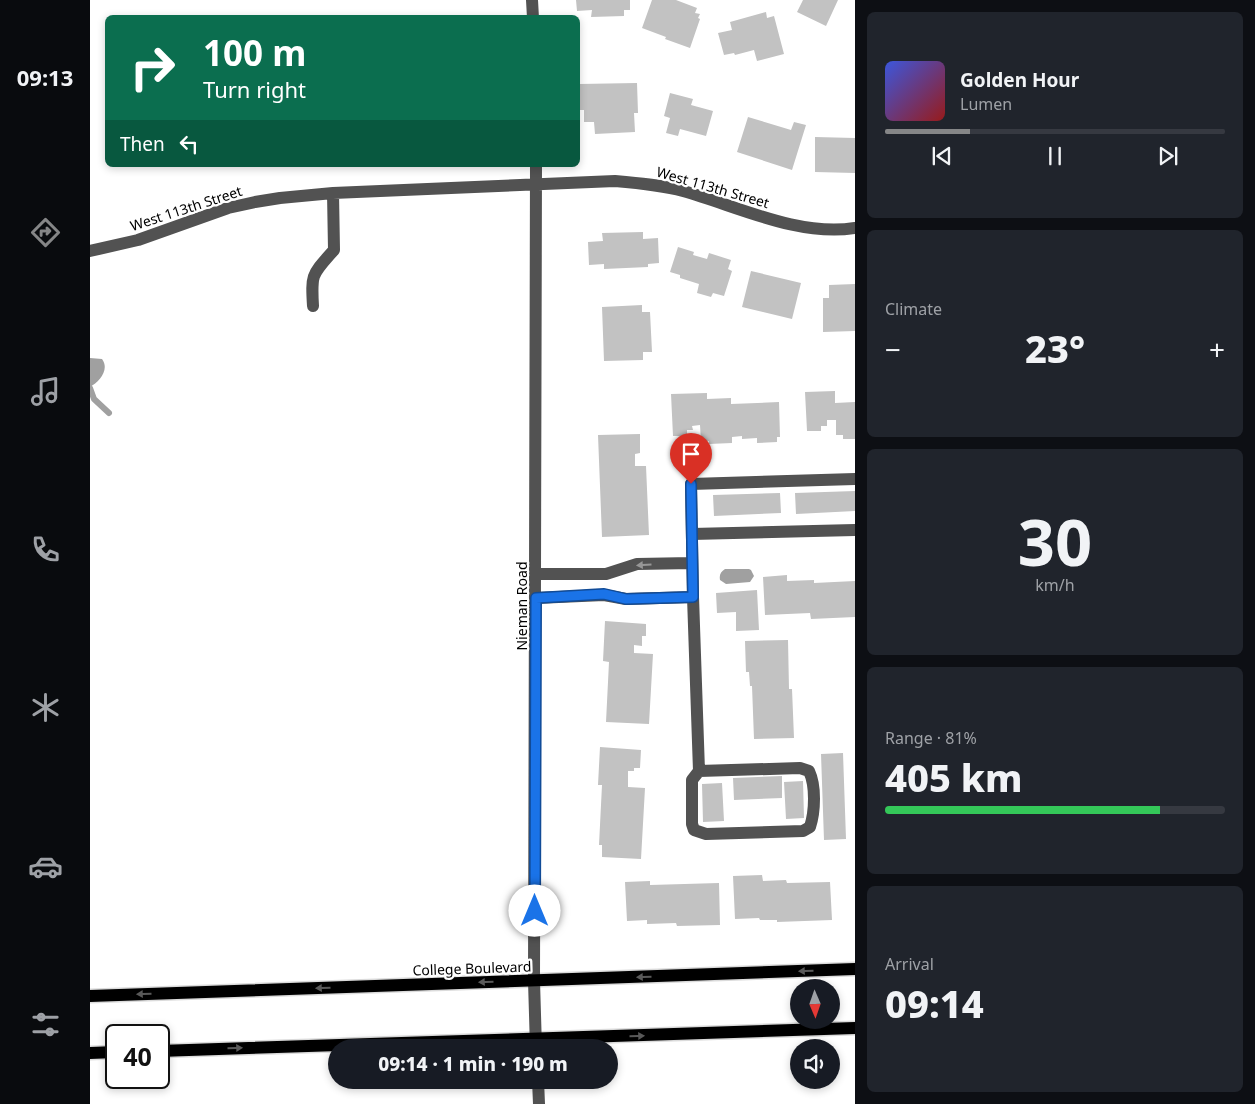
<!DOCTYPE html>
<meta charset="utf-8">
<style>
:root{--surface:#171b24;--page:#20242c;--text:#f1f3f6;--muted:#9ea1a6;--line:#363941;--accent:#858687}
body{margin:0;font-family:"Noto Sans",sans-serif;background:var(--page);color:var(--text);height:100vh;display:flex;flex-direction:column;font-size:19px;white-space:nowrap}
*{box-sizing:border-box;margin:0}
p{font-size:16px;color:var(--muted)}
.icon{flex:none;width:28px;height:28px;fill:none;stroke:currentColor;stroke-width:2;stroke-linecap:round;stroke-linejoin:round}
.map{position:relative;flex:1;overflow:hidden}
.panel{display:flex;flex-direction:column;gap:12px;padding:12px;background:#0d0f14;width:400px}
.panel>*{flex:none}
.banner{position:absolute;left:15px;top:15px;width:475px;height:152px;border-radius:8px;box-shadow:0 2px 8px #0003;background:#0b6e4f;color:#fff;overflow:hidden}
.needle{width:32px;rotate:178deg}
.controls{position:absolute;left:700px;top:979px;display:grid;gap:10px}
.controls a{display:grid;place-items:center;width:50px;height:50px;border-radius:50%;background:var(--surface);box-shadow:0 2px 8px #0003;font-size:25px}
.speed{position:absolute;left:15px;top:1024px;display:flex;gap:10px;font-size:25px;font-weight:700;text-align:center}
.speed>*{display:grid;place-content:center;width:65px;height:65px;border-radius:50%;background:var(--surface);box-shadow:0 2px 8px #0003;line-height:1}
.speed .limit{border:2px solid #111;border-radius:8px;background:#fff;color:#111}
.pin{position:absolute;display:grid;place-items:center;width:42px;height:42px;color:#fff;margin:-51px -21px;border-radius:50% 50% 50% 0;rotate:-45deg;box-shadow:0 0 5px #0007}
.pin .icon{rotate:45deg}
.me{position:absolute;width:55px;margin:-28px;rotate:0deg;stroke-linejoin:round;filter:drop-shadow(0 0 4px #0008)}
.turn{display:flex;align-items:center;gap:18px;height:105px;padding:0 15px;font-size:22px}
.turn .icon{width:65px;height:65px;stroke-width:2.5}
.turn b{display:block;font-size:35px;line-height:42px}
.then{display:flex;align-items:center;height:48px;padding:0 15px;background:#0003;gap:10px;font-size:19px}
.big{font-size:38px;font-weight:800;line-height:1.1}
.panel .card{flex:1;display:flex;flex-direction:column;justify-content:center;gap:8px;min-width:0;padding:0 18px;border-radius:8px;background:var(--page)}
.panel .dial{align-items:center;gap:0}
.dial b{font-size:65px;line-height:1}
.song{display:flex;align-items:center;gap:15px}
.cover{width:60px;height:60px;border-radius:8px;background:linear-gradient(135deg,hsl(230 70% 55%),hsl(0 70% 35%))}
.played{height:5px;border-radius:2px;background:linear-gradient(90deg,var(--accent) 25%,var(--line) 25%)}
.keys{display:flex;justify-content:space-around;direction:ltr}
.heat{display:flex;justify-content:space-between;align-items:center;font-size:28px;direction:ltr}
.charge{height:8px;border-radius:4px;background:linear-gradient(90deg,#34c759 81%,var(--line) 0)}
.trip{position:absolute;left:238px;top:1039px;width:290px;height:50px;border-radius:25px;background:var(--surface);box-shadow:0 2px 8px #0003;font-weight:800;line-height:50px;text-align:center}
main{display:flex;flex:1;min-height:0}
.menu{display:flex;flex-direction:column;width:90px;justify-content:space-around;align-items:center;background:#090b0e;color:var(--muted)}
.menu .icon{width:35px;height:35px}
.menu .active{color:var(--accent)}
.menu b{font-size:22px;color:var(--text)}
.map>svg:first-child{display:block}
.water{fill:#a0a0a0}
.lines{fill:none;stroke-linecap:round;stroke-linejoin:round}
.stream{stroke:#a0a0a0;stroke-width:6}
.building{fill:#c2c2c2}
.major-casing{stroke:#dbdbdb;stroke-width:15}
.minor{stroke:#525252;stroke-width:12}
.major{stroke:#000;stroke-width:12}
.oneway{fill:#979797}
.oneway2{fill:#595959}
.route-casing{stroke:#114b97;stroke-width:12}
.route{stroke:#1a73e8;stroke-width:9}
.labels{text-anchor:middle;dominant-baseline:central;stroke-width:4.5;stroke-linejoin:round;paint-order:stroke}
.street-label{font-size:14px;fill:#000;stroke:#fff}
</style>
<main>
<nav class="menu">
<b>09:13</b>
<svg class="icon active" aria-label="directions" viewBox="0 0 24 24"><path d="M12 3l9 9-9 9-9-9zM9 14v-3h6M13 9l2 2-2 2"/></svg>
<svg class="icon" aria-label="music" viewBox="0 0 24 24"><path d="M9 18V5l10-2v13"/><circle cx="6" cy="18" r="3"/><circle cx="16" cy="16" r="3"/></svg>
<svg class="icon" aria-label="phone" viewBox="0 0 24 24"><path d="M5 4h4l2 5-3 2q2 4 5 5l2-3 5 2v4C11 20 4 13 5 4z"/></svg>
<svg class="icon" aria-label="climate" viewBox="0 0 24 24"><path d="M12 3v18M4 7l16 10M4 17L20 7"/></svg>
<svg class="icon" aria-label="car" viewBox="0 0 24 24"><path d="M5 17H2v-5l4-1 3-4h7l3 4 3 1v5h-3M9 17h6M6 11h13"/><circle cx="7" cy="17" r="2"/><circle cx="17" cy="17" r="2"/></svg>
<svg class="icon" aria-label="filters" viewBox="0 0 24 24"><path d="M4 7h16M4 17h16"/><circle cx="9" cy="7" r="2"/><circle cx="15" cy="17" r="2"/></svg>
</nav>
<div class="map">
<svg width="765" height="1104" viewBox="0 0 765 1104">
<rect width="100%" height="100%" fill="#fff"/>
<path class="water" d="M0 358 12 359C20 370 9 382 0 387Z
M635 569H659L661 570 664 576 660 582 636 584 630 580C629 574 631 572 635 569Z"/>
<g class="lines">
<path class="stream" d="M0 388 4 399 19 413"/>
</g>
<path class="building" d="M486 0H540V10H534V16L501 17 502 10 487 11Z
M562 0H586L607 8 605 13 610 14 608 18 610 19 600 48 575 39 576 37 552 28Z
M713 0H748L736 26 707 12Z
M676 12 677 18 684 16 694 54 667 61 664 50 645 55 644 53 634 55 628 33 642 30 640 22Z
M547 83 548 113H544L545 132 505 134 504 122H494V110H489V84Z
M580 93 603 99 601 105 623 111 616 136 590 129 588 136 576 133 580 118 574 116Z
M658 117 701 130 704 122 716 125 702 170 647 152Z
M725 137 765 138V173L725 172Z
M553 232V239L568 238 569 263 558 264V267L514 269V264L499 265 498 242 513 241 512 233Z
M588 247 604 252 603 255 617 259 619 253 641 260 638 269 642 271 634 296 623 293 621 297 607 293 609 284 590 278V275L580 272Z
M661 271 711 283 702 319 652 307Z
M765 284V331L733 332V298H739V285Z
M552 305V312H560L562 352H553V360L514 361 512 307Z
M745 391V403L765 402V439H753V435H746V420H737V426H731V431H717L715 392Z
M617 393V399L641 398V404L689 402 690 437H687V442L667 443V438L652 439V436L642 437V443L619 444V441H611L610 425 602 426 603 430H597V436H583L581 394Z
M550 434V453L545 454V466H556L559 535 512 537 508 435Z
M765 491V511L706 514 705 493Z
M690 493 691 513 624 516 623 495Z
M697 575V581L724 580V583L765 581V617L721 619 720 613 675 615 673 577Z
M667 590 669 630 646 631V612L627 613 626 593Z
M515 621 556 624V636H552V646L544 645V653L563 654 559 724 516 722 519 662 513 661Z
M698 640 699 689H702L704 738 664 739 662 686H660L659 672H656L655 641Z
M510 747 551 750 550 768H544V771H538V787L555 788 551 859 512 857V845H509L512 785H508Z
M753 753 756 839 734 840 731 754Z
M692 776V798L644 800 643 778Z
M713 781 714 818 696 819 694 782Z
M632 783 634 821 613 822 612 784Z
M672 875 673 881 696 880 697 883 740 882 742 920 687 922V920H670L669 918 645 919 643 876Z
M560 881V885L629 883 630 925 587 926 586 923 557 924V920L537 921 535 882Z"/>
<g class="lines">
<g class="major-casing">
<path id="major" d="M0 996 765 969
M69 1051 765 1028
M0 1053 26 1052"/>
</g>
<path class="minor" d="M442 0 443 18
M446 165 444 981 446 1048
M0 251 48 240 138 208 165 202 190 198 243 193 525 181C548 183 571 185 593 191 647 206 708 237 765 228
M223 306C221 273 222 275 244 250L243 193
M602 534 765 530
M446 574H516L547 564 602 563
M446 598 514 595 536 599 603 597
M609 771 710 768 719 771C726 786 725 811 720 827L713 831 616 834 604 830 602 824V780L609 771 603 597 601 484 765 479
M448 1080 449 1104"/>
<use href="#major" class="major"/>
</g>
<defs><path id="oneway-solid" d="M-6-.8H1V-3.2L6.5 0L1 3.2V.8H-6Z" transform="scale(1.25)"/></defs>
<use class="oneway" href="#oneway-solid" transform="translate(554 565) rotate(177)"/>
<g class="oneway2">
<use href="#oneway-solid" transform="translate(716 971) rotate(178)"/>
<use href="#oneway-solid" transform="translate(554 977) rotate(178)"/>
<use href="#oneway-solid" transform="translate(396 982) rotate(178)"/>
<use href="#oneway-solid" transform="translate(233 988) rotate(178)"/>
<use href="#oneway-solid" transform="translate(54 994) rotate(178)"/>
<use href="#oneway-solid" transform="translate(547 1036) rotate(-2)"/>
<use href="#oneway-solid" transform="translate(145 1048) rotate(-2)"/>
</g>
<g class="lines">
<g class="route-casing">
<path id="route" d="M445 911 446 598 514 594 536 599 603 597 601 484"/>
</g>
<use href="#route" class="route"/>
</g>
<g class="labels">
<g class="street-label">
<text transform="translate(623 187) rotate(16)">West 113th Street</text>
<text transform="translate(96 208) rotate(-18)">West 113th Street</text>
<text transform="translate(431 606) rotate(-90)">Nieman Road</text>
<text transform="translate(382 968) rotate(-2)">College Boulevard</text>
</g>
</g>
</svg>
<div class="controls">
<a><svg class="needle" viewBox="-14 -14 28 28"><path d="M0-13l5 13h-10z" fill="#e53935"/><path d="M0 13l5-13h-10z" fill="#9ea1a6"/></svg></a>
<a><svg class="icon" aria-label="sound" viewBox="0 0 24 24"><path d="M4 9h4l5-4v14l-5-4H4zM17 9q2 3 0 6"/></svg></a>
</div>
<div class="speed"><div class="limit">40</div></div>
<div class="pin" style="left:601px;top:484px;background:#d93025"><svg class="icon" aria-label="arrive" viewBox="0 0 24 24"><path d="M6 21V4h12l-3 4 3 4H6"/></svg></div>
<svg class="me" style="left:445px;top:911px" viewBox="-20 -20 40 40"><circle r="19" fill="#fff"/><path d="M0-13L10 11 0 6-10 11z" fill="#1a73e8"/></svg>
<div class="trip">09:14 · 1 min · 190 m</div>
<div class="banner">
<div class="turn"><svg class="icon" aria-label="right" viewBox="0 0 24 24"><path d="M7 20v-9h11M14 6l5 5-5 5"/></svg><div><b>100 m</b>Turn right</div></div>
<div class="then">Then<svg class="icon" aria-label="left" viewBox="0 0 24 24"><path d="M17 20v-9H6M10 6l-5 5 5 5"/></svg></div>
</div>
</div>
<section class="panel">
<div class="card">
<div class="song"><i class="cover"></i><div><b>Golden Hour</b><p>Lumen</p></div></div>
<div class="played"></div>
<div class="keys"><svg class="icon" aria-label="previous" viewBox="0 0 24 24"><path d="M18 5L8 12l10 7zM5 5v14"/></svg><svg class="icon" aria-label="pause" viewBox="0 0 24 24"><path d="M8 5v14M16 5v14"/></svg><svg class="icon" aria-label="next" viewBox="0 0 24 24"><path d="M6 5l10 7-10 7zM19 5v14"/></svg></div>
</div>
<div class="card"><p>Climate</p>
<div class="heat"><a>−</a><b class="big">23°</b><a>+</a></div>
</div>
<div class="card dial"><b>30</b><p>km/h</p></div>
<div class="card"><p>Range · 81%</p><b class="big">405 km</b><div class="charge"></div></div>
<div class="card"><p>Arrival</p><b class="big">09:14</b></div>
</section>
</main>
